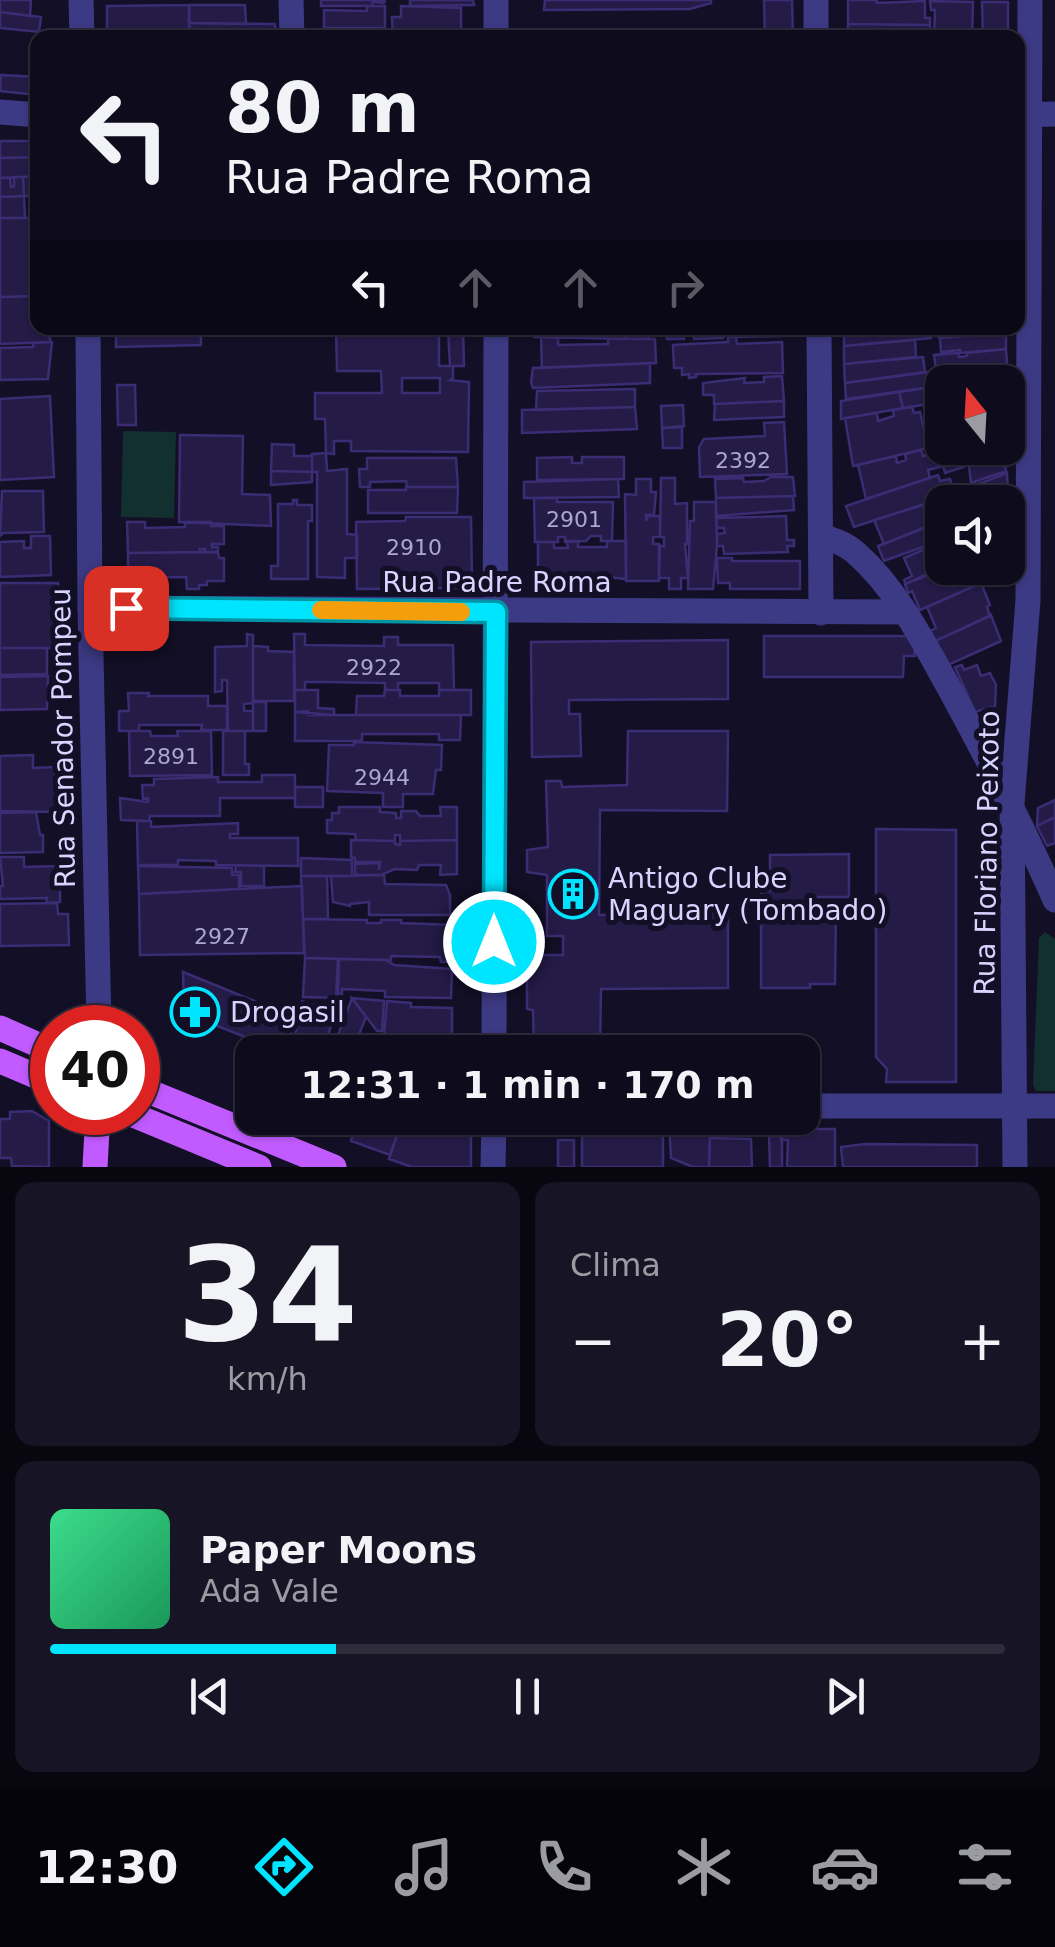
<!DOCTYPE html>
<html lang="pt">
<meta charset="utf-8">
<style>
:root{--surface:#0e0b1c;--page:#171425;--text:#f1f3f6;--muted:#9b9ba3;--line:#2e2b3b;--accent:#00e5ff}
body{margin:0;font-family:"DejaVu Sans",sans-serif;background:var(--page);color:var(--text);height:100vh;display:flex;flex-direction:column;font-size:38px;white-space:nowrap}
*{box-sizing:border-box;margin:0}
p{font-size:32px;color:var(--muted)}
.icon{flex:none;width:55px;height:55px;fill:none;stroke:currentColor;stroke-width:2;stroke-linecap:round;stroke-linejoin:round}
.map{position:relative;height:1167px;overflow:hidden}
.panel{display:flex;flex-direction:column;gap:15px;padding:15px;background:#08060f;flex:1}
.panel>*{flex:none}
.hud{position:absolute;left:30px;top:30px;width:995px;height:305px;border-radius:20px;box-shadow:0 2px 8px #0004,0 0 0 2px var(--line);background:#0e0b1c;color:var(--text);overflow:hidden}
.needle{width:65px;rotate:342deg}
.tools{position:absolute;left:925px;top:365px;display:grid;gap:20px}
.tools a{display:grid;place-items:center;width:100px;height:100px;border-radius:20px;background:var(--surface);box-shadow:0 2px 8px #0004,0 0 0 2px var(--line);font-size:50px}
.speed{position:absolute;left:30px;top:1005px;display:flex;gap:20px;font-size:50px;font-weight:700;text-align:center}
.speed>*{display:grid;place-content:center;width:130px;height:130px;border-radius:50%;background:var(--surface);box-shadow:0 2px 8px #0004,0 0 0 2px var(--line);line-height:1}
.speed .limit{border:15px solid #d22;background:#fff;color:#111}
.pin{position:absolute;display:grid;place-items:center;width:85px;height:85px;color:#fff;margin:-42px;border-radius:20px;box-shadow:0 5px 15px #0006}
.me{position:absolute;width:110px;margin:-55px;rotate:0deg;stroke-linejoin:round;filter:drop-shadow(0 0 8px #0008)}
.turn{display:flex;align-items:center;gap:35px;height:210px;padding:0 30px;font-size:45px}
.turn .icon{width:130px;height:130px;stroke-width:2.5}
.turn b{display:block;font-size:70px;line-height:85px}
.lanes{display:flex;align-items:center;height:95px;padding:0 30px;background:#0003;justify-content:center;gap:50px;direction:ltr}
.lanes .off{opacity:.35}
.big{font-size:75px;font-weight:700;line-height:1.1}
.panel .widget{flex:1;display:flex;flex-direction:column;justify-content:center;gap:15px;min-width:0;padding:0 35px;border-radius:20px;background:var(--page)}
.panel .dial{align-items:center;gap:0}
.dial b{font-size:130px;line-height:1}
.song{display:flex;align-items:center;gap:30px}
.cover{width:120px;height:120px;border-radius:15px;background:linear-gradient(135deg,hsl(150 70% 55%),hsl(150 70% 35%))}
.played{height:10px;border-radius:5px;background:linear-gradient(90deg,var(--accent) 30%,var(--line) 30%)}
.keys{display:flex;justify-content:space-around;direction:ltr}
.heat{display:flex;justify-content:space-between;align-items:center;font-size:55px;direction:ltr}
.panel .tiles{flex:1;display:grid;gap:15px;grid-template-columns:1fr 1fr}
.widget:last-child{grid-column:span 2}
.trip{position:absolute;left:235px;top:1035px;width:585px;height:100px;border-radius:20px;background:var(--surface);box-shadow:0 2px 8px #0004,0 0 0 2px var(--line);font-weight:700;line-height:100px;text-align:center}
.menu{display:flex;height:160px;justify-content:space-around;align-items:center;background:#06040b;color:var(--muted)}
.menu .icon{width:70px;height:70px}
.menu .active{color:var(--accent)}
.menu b{font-size:45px;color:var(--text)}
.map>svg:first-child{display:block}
.green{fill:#12302f}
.building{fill:#241b47;stroke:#3b2d73;stroke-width:2.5;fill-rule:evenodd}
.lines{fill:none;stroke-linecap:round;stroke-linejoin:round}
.minor{stroke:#3d3a85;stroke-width:25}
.tertiary{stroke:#3d3a85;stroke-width:25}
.primary{stroke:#c25bff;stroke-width:25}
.route-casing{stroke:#0095a6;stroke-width:25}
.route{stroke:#00e5ff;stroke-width:18}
.slow{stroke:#f59e0b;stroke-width:18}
.labels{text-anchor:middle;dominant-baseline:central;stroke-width:10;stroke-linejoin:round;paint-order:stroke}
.number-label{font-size:22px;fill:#aca6d1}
.street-label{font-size:28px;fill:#d9d4ff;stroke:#130f26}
.poi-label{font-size:28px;fill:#d9d4ff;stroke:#130f26;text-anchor:start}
</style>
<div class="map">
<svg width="1055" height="1167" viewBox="0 0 1055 1167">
<rect width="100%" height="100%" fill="#130f26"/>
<path class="green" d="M123 431 176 432 174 518 121 517Z
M1045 932 1055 939V1091H1036L1033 1085 1039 938Z"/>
<path class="building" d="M0 0H31L30 16 0 12Z
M321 0H385L384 3 373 2 372 6H321Z
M410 0H473L474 5 410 6Z
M545 0H711V3L690 9 544 10Z
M764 0H792L793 38H765Z
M848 0H877V3L925 1V18H930V25L848 24Z
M930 1 973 2 972 38H934L935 10H931Z
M982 2H1008V38H983Z
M189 5H245L246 24 189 23Z
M189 5 190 38H107V6Z
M367 6H385V28H324V10L367 11Z
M401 6 461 8V38H393L392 17H401Z
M0 12 41 17 39 32 0 28Z
M189 23 275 24 276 38H190Z
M848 24 930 25V31H924V38H847Z
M324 28H385V38H324Z
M1 75 38 77V95L0 91Z
M0 141H38V157L0 158Z
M38 157V176L0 178V158Z
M38 176V196H24L23 177Z
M14 177H23L24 196 0 197V178H10L11 187 14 186Z
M24 196 25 218H0V197Z
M0 218H38V296L0 297Z
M38 296V328H50V342L0 344V297Z
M116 328H201V345L116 347Z
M336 328H439V366H450L448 328H463L464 366H453V378L450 380 469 382 468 452 351 451V441H334V454L326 453 325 419H315V393H382L381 371H337ZM402 378H440V393H402Z
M534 328H646L649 339H627L625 329V339L534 337Z
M661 328H780V336L737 337V332H727L723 338 694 339V333H683L684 339H667L664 328Z
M875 328V331L931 328V338L844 346V329Z
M938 328H1006V333L939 338Z
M1006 333V349L960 353V350L941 352 940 338Z
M541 337 558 338V345L608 344V339H655L656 363 542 368Z
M728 337H736L737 344 782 342 783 373 696 374V377L689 378V374L682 375V368H674L673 345 728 342Z
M915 340 916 357 844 364V346Z
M52 342 48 379 0 380V348L33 347V343Z
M1006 349 1008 377 942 382 938 386 934 355 958 353 959 357 967 356V353Z
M923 357 925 372 845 383 844 364Z
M650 363V383L533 388 531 382 533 368Z
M937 371 938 386 846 399 845 383Z
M782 376 784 401 714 404V395H703V383L745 378 744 383 764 382V377Z
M117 385H135L136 425H118Z
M938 386H942V402L903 408 899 392Z
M635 389V407L536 410 537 391Z
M899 392 903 408 841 419V401Z
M50 396 54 477 0 480V399Z
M784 401V417L714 420 715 404Z
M942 402V445L928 448 927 442 932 440 924 405Z
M683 405 684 426 662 428 661 406Z
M635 407 637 429 522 433V410Z
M912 407 914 413 920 412 928 448 853 466 845 418 877 413 878 421 894 416 893 410Z
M784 422 787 474 700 477 699 447 704 439 765 436 764 423Z
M682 427V448H663L662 428Z
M180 435 243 436 242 494 270 495 271 526 179 522Z
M272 444 294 445V456H312V472L271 471Z
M939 445 959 448 964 467 945 473 943 466 928 470 930 478 866 499 858 465 896 456 897 463 906 460 905 454 921 450 923 456 927 455 926 449Z
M326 453 327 471 347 469V534L357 535V558H345V578L317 577V472H312V454Z
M1009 454 1012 464 1005 467 1006 471 971 483 969 466Z
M572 457V463H582V457H624V479L537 480V458Z
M367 458H456L458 487H407L406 481 370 482V487H360L359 469H367Z
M271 471 312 472V482L271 485Z
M1007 473 1008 496 991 502 942 505 940 499Z
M938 475 940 481 950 479 955 494 854 527 846 506Z
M771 477H793L795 496 716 498 715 479 743 478 744 482 764 481Z
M661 478H675V504L687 503V544H685L688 578H681V589H669V578H659L660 546H664V537H660Z
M618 479 619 497 524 498V482Z
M636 479H651V492H656L654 515H646V521L648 516H660V537H653V544H659V581H626L625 494 636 495Z
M406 487H458L457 513H368V490H406Z
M2 491H43L44 532 3 533 0 536Z
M793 496 794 510 716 516V498Z
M534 498H557V502H613L612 541H601V536H591L586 541 565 542V537H558V542H535Z
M293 500H297V505H312V521H308V579H271V566H278V504H293Z
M694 502H716L717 546 713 589H688L690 521H694Z
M923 505 928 526 884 544 874 520Z
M786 516 787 540H794V546H787L788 552 724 554 723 546H717V534L725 533 724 528H717L716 518Z
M406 517H471L472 581 465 588 357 589 356 522 405 521Z
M942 521V540L884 561 878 546Z
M127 522H145V528L185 527V522H211V526H224V544H212V547H218V552H204L205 549H200V552L128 553Z
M31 536H50L51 575 0 577V542L24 541V548H31Z
M567 541H578V547H607V541H626V579L598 576V584H587V575L538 576V542H554V548H568Z
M942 542V567L906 584 904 580 912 576 904 558Z
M218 552 219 558H224V581H207V585H199V589H187L186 577 128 578V553Z
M717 558H732V561H800V589H730V583H718Z
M947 568H994L998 576 984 586 981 583 920 610 912 591 908 593 905 584Z
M0 583H58L60 648H0Z
M981 583 990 605 987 607 990 616 933 642 928 632 936 628 927 607Z
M991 615 1001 641 946 666 933 642Z
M247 634 253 635V703L244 704V711H253V731H228L227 680H222V691L215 692V647L247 646Z
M294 634H305V645L384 646V637H398V645H453L454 690H439V683H398V690H385V683L326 682H305V690H295Z
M764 636H913L915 656H904L903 677H764Z
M728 640V699L569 700V714H580L581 756 532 757 531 642Z
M253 646 268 647V651L294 652V701H253Z
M0 648H47V674L0 675Z
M962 665 964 670 977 665 981 676 990 673 996 685 995 706 975 712 955 667Z
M48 676 47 709 0 710V677Z
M295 690H318V708L334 709V715L295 712Z
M385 690H400V696H439V690H471V715H356L357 696H384Z
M128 693H149L148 696H208V706H227V730H201L202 725H139V731H119V711H129Z
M253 702H266V731H253Z
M308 711V715H461L460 740H439V734H362V741H295V712Z
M129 731H150L151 736H178L177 731H211L212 775 130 776Z
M223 731H245V764H249V775H223Z
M628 731H728L727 811 600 810 599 915 728 913V988L601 989 600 1052H534L533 1010 527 1009V965H539L538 955H563V936H547V875L527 872V850L548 847 546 781H561L562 787 627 785Z
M354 742 442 745 441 770H436L433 794H403V807H383V793L327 791 329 745H354Z
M33 755V768L55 767 59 812 0 811V756Z
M262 775H295V798H220V816H150L149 821 121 820 120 798 148 802V798L143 799 142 785H154V779L218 777V782H262Z
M295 787H323V807H295Z
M1055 800V817L1037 826 1038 808Z
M339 807H380V812L396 813V818H401V811H416L420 816H441L440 807H457V840L400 841V835H395V841L356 840 355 834 327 833V820H332V813H339Z
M36 812 40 835H43V852L0 853V813Z
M1055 817V843L1047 846 1037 826Z
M137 821H151V827L238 823V834H230V838H298V866L216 865V861L178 860V865H138Z
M876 829 956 830V1082H886L887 1069 876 1057Z
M351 840 395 841V844L400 845V841L457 840V874L440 875 441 865H419L417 870 395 869 381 875H355V864L379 863V870L380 862H355V858L351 857Z
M849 854V897H810V913H836L835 984H810V988H761V890L770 891V855Z
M0 857H24V867L60 866V902L46 903 47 898 0 899V886H3Z
M301 858 352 860V876H301Z
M236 865 264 866V886H241V872H235Z
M138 866 232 868V875H239V889L139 894Z
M384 875 385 884 446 885 450 895V915H369V902L350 904V906L333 902 331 876Z
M301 876H327L328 919H303Z
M302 886 304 953 140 955 139 894Z
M57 903 58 914H68L69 945 0 946V904Z
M303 919 367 920V923H381V920H401V923L453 925V920H469V942H462V962H441L440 957 391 956V960L305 958Z
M305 958 338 959 336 998 303 997Z
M339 959 386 960 394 965 452 969 451 998 385 997V991L342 989V994H338Z
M183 972 296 1018 284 1052 184 1013Z
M352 998 366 1017 352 1052H289L300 1019 296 1018 302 1001 336 1012 325 1043 334 1046Z
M352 998 384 1001 382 1031H377Z
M387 1001 411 1003V1007L452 1008V1037L430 1036V1039L418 1038V1041L384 1037Z
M429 1044 471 1048V1052H424Z
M32 1111 49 1121V1167L12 1166 11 1158H0V1119H10V1112Z
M357 1118H403L390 1155 351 1141Z
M403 1118H471V1167H412L389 1159Z
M669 1122H697V1127H710L709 1167H693L671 1158Z
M782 1129H835V1167H787L788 1140H781Z
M582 1134H663V1167H582Z
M769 1136H782V1167H770Z
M710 1138 751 1139 752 1167H709Z
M558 1140H574V1167H558Z
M865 1144 977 1145V1167H843L841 1147Z"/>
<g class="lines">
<path class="minor" d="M291 0 292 38
M816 0V38
M819 328 821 613
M822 536C834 540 846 544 856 553 898 590 925 645 952 693 989 761 1024 829 1055 900
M90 608 904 612
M802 1106H1055
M1015 1167 1012 803 1028 600 1030 0"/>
<path class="tertiary" d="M81 0 82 38
M496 0V38
M0 112 38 115
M1018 115 1055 114
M88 328 90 608 99 1028
M494 1052 496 328
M493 1167 494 1118"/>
<path class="primary" d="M0 1028 52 1051
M0 1061 52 1083
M138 1087 334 1167
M126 1112 259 1167
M95 1167 98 1112"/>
</g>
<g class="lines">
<g class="route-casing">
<path id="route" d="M126 608 496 612 494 942"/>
</g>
<use href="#route" class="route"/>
<path class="slow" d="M321 610 461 612"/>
</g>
<defs>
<g id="building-ring" transform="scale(2.5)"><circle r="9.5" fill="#130f26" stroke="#00e5ff" stroke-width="1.5"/><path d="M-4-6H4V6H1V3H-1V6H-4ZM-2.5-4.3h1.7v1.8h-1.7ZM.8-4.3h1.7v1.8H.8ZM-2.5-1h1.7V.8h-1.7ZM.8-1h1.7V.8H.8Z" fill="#00e5ff"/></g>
<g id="pharmacy-ring" transform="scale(2.5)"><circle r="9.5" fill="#130f26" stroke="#00e5ff" stroke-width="1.5"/><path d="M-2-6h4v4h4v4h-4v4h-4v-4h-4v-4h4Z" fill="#00e5ff"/></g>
</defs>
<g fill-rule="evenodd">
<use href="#building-ring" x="573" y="894"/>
<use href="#pharmacy-ring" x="195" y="1012"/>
</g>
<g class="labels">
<g class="number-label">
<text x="743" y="460">2392</text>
<text x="574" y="519">2901</text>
<text x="414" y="547">2910</text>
<text x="374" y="667">2922</text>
<text x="171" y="756">2891</text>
<text x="382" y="777">2944</text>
<text x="222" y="936">2927</text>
</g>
<g class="street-label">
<text x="497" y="582">Rua Padre Roma</text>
<text transform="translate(63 738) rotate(-91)">Rua Senador Pompeu</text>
<text transform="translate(987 853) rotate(-89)">Rua Floriano Peixoto</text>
</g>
<g class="poi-label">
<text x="608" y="878">Antigo Clube<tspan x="608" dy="32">Maguary (Tombado)</tspan></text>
<text x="230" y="1012">Drogasil</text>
</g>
</g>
</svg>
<div class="tools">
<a><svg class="needle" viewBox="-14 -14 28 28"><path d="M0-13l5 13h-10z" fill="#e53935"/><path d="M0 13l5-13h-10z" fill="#9b9ba3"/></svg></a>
<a><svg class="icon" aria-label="sound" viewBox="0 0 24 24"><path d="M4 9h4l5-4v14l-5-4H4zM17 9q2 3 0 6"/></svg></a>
</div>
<div class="speed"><div class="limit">40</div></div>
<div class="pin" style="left:126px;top:608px;background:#d93025"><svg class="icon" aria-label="arrive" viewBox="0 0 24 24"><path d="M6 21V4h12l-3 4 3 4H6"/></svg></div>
<svg class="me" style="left:494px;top:942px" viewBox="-20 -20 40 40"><circle r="17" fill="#00e5ff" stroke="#fff" stroke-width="3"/><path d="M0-11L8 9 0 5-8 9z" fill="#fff"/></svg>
<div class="trip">12:31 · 1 min · 170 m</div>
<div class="hud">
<div class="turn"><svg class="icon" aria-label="left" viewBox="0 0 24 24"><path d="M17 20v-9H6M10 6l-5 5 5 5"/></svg><div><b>80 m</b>Rua Padre Roma</div></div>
<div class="lanes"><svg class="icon" aria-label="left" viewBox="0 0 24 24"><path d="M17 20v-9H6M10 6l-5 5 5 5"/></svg><svg class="icon off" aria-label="ahead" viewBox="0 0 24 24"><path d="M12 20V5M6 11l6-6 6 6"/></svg><svg class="icon off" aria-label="ahead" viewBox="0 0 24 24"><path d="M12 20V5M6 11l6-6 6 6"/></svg><svg class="icon off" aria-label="right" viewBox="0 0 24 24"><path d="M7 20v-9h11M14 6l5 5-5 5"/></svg></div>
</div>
</div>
<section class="panel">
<div class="tiles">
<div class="widget dial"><b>34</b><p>km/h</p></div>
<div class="widget"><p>Clima</p>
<div class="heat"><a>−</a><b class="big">20°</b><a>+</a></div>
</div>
<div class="widget">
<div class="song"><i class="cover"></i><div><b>Paper Moons</b><p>Ada Vale</p></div></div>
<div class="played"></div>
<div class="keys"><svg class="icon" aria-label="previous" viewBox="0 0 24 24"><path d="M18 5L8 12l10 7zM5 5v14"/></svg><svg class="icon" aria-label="pause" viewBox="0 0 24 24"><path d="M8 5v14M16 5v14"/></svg><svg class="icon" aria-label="next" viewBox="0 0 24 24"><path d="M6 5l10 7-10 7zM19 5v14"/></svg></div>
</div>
</div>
</section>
<nav class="menu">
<b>12:30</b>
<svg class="icon active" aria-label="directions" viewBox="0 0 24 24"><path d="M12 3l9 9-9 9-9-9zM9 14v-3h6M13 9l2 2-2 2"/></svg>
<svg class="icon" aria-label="music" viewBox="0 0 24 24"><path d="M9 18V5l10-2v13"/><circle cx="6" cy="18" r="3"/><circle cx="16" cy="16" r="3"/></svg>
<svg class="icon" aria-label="phone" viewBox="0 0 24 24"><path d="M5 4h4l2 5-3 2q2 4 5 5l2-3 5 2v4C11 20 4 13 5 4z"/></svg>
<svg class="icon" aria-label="climate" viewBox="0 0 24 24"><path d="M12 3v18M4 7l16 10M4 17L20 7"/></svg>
<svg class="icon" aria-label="car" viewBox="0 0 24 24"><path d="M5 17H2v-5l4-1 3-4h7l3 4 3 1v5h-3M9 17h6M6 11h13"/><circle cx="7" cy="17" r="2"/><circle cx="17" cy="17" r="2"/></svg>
<svg class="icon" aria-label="filters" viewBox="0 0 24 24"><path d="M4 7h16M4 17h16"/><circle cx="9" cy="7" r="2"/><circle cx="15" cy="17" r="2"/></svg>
</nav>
